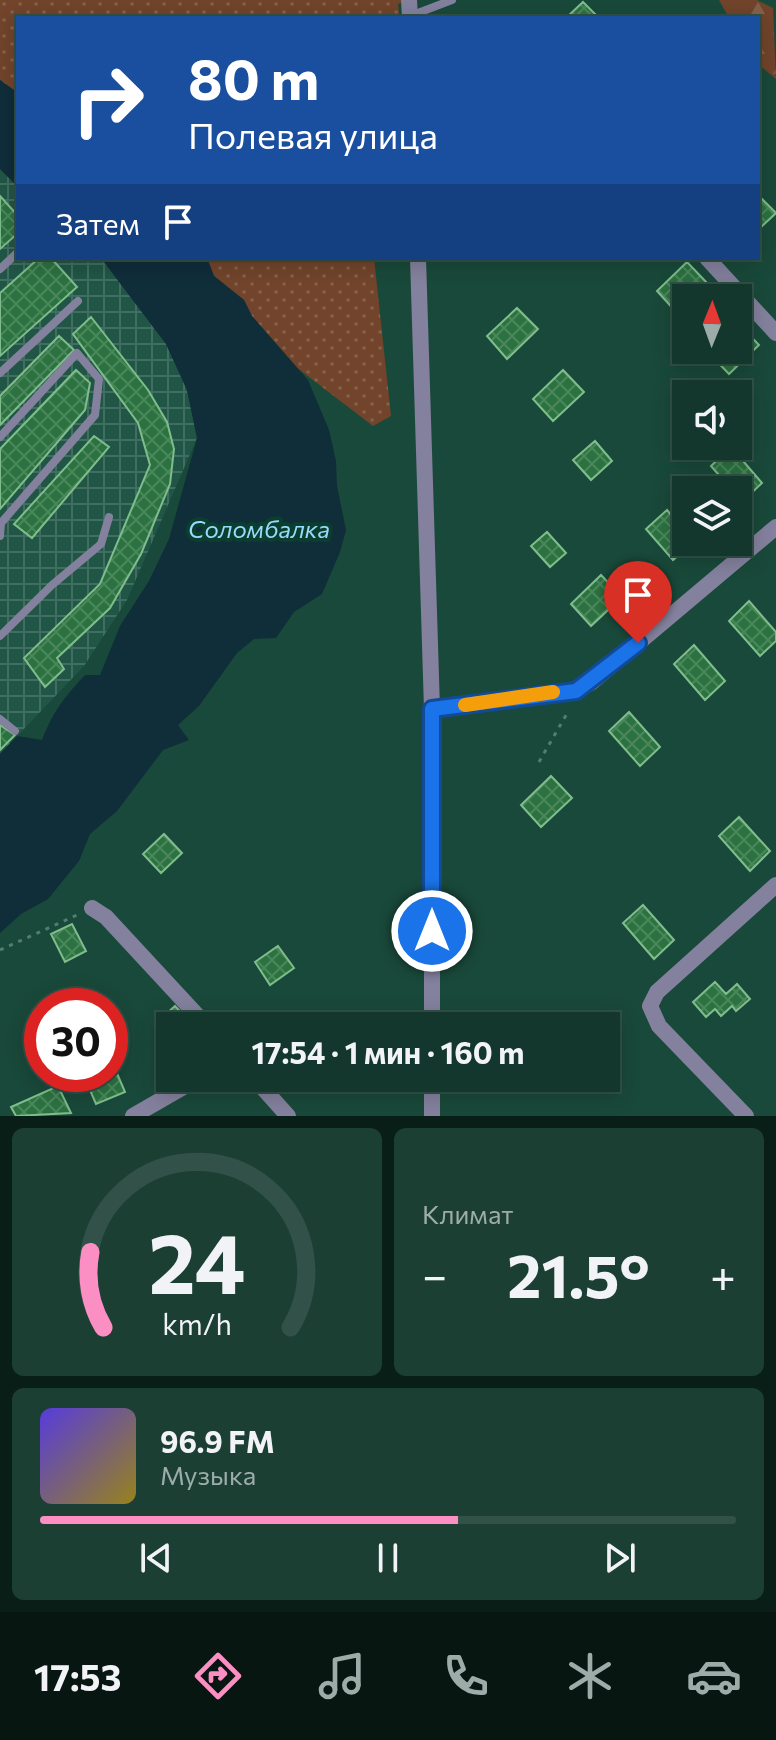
<!DOCTYPE html>
<html lang="ru">
<meta charset="utf-8">
<style>
:root{--surface:#13372c;--page:#1c3f34;--text:#f1f3f6;--muted:#9daca9;--line:#325148;--accent:#fb8fc4}
body{margin:0;font-family:Commissioner,sans-serif;background:var(--page);color:var(--text);height:100vh;display:flex;flex-direction:column;font-size:30px;white-space:nowrap}
*{box-sizing:border-box;margin:0}
p{font-size:26px;color:var(--muted)}
.icon{flex:none;width:44px;height:44px;fill:none;stroke:currentColor;stroke-width:2;stroke-linecap:round;stroke-linejoin:round}
.map{position:relative;height:1116px;overflow:hidden}
.details{display:flex;flex-direction:column;gap:12px;padding:12px;background:#0a1e18;flex:1}
.details>*{flex:none}
.hud{position:absolute;left:16px;top:16px;width:744px;height:244px;border-radius:0px;box-shadow:0 4px 20px #0003,0 0 0 2px var(--line);background:#1a4fa0;color:#fff;overflow:hidden}
.needle{width:52px;rotate:1deg}
.buttons{position:absolute;left:672px;top:284px;display:grid;gap:16px}
.buttons a{display:grid;place-items:center;width:80px;height:80px;border-radius:0px;background:var(--surface);box-shadow:0 4px 20px #0003,0 0 0 2px var(--line);font-size:40px}
.speed{position:absolute;left:24px;top:988px;display:flex;gap:16px;font-size:40px;font-weight:700;text-align:center}
.speed>*{display:grid;place-content:center;width:104px;height:104px;border-radius:50%;background:var(--surface);box-shadow:0 4px 20px #0003,0 0 0 2px var(--line);line-height:1}
.speed .limit{border:12px solid #d22;background:#fff;color:#111}
.pin{position:absolute;display:grid;place-items:center;width:68px;height:68px;color:#fff;margin:-82px -34px;border-radius:50% 50% 50% 0;rotate:-45deg;box-shadow:0 0 8px #0007}
.pin .icon{rotate:45deg}
.me{position:absolute;width:88px;margin:-44px;rotate:0deg;stroke-linejoin:round;filter:drop-shadow(0 0 6px #0008)}
.turn{display:flex;align-items:center;gap:28px;height:168px;padding:0 40px;font-size:36px}
.turn .icon{width:104px;height:104px;stroke-width:2.5}
.turn b{display:block;font-size:56px;line-height:68px}
.then{display:flex;align-items:center;height:76px;padding:0 40px;background:#0003;gap:16px;font-size:30px}
.big{font-size:60px;font-weight:700;line-height:1.1}
.details .card{flex:1;display:flex;flex-direction:column;justify-content:center;gap:12px;min-width:0;padding:0 28px;border-radius:12px;background:var(--page)}
.details .dial{align-items:center;gap:0}
.dial svg{height:208px;overflow:visible;fill:none;stroke:var(--line);stroke-width:7;stroke-linecap:round;text-anchor:middle}
.dial text{fill:var(--text);stroke:none}
.song{display:flex;align-items:center;gap:24px}
.cover{width:96px;height:96px;border-radius:12px;background:linear-gradient(135deg,hsl(250 70% 55%),hsl(50 70% 35%))}
.played{height:8px;border-radius:4px;background:linear-gradient(90deg,var(--accent) 60%,var(--line) 60%)}
.keys{display:flex;justify-content:space-around;direction:ltr}
.heat{display:flex;justify-content:space-between;align-items:center;font-size:44px;direction:ltr}
.details .tiles{flex:1;display:grid;gap:12px;grid-template-columns:1fr 1fr}
.card:last-child{grid-column:span 2}
.trip{position:absolute;left:156px;top:1012px;width:464px;height:80px;border-radius:0px;background:var(--surface);box-shadow:0 4px 20px #0003,0 0 0 2px var(--line);font-weight:700;line-height:80px;text-align:center}
.tabs{display:flex;height:128px;justify-content:space-around;align-items:center;background:#081612;color:var(--muted)}
.tabs .icon{width:56px;height:56px}
.tabs .active{color:var(--accent)}
.tabs b{font-size:36px;color:var(--text)}
.map>svg:first-child{display:block}
.industrial{fill:url(#industrial-grid)}
.green{fill:url(#green-dots)}
.forest{fill:url(#forest-firs)}
.water{fill:#102d3a}
.building{fill:url(#building-cross-hatch);stroke:#7fbd8c;stroke-width:2}
.lines{fill:none;stroke-linecap:round;stroke-linejoin:round}
.path{stroke:#517f6f;stroke-width:3;stroke-dasharray:4 6;stroke-linecap:butt}
.service{stroke:#84819e;stroke-width:8}
.minor{stroke:#84819e;stroke-width:16}
.route-casing{stroke:#114b97;stroke-width:20}
.route{stroke:#1a73e8;stroke-width:14}
.slow{stroke:#f59e0b;stroke-width:14}
.labels{text-anchor:middle;dominant-baseline:central;stroke-width:8;stroke-linejoin:round;paint-order:stroke}
.water-label{font-size:24px;font-style:italic;fill:#97dbfc;stroke:#0c3e30}
</style>
<div class="map">
<svg width="776" height="1116" viewBox="0 0 776 1116">
<defs>
<pattern id="industrial-grid" width="8" height="8" patternUnits="userSpaceOnUse" patternTransform="scale(2)"><rect width="8" height="8" fill="#215646"/><path d="M0 4h8M4 0v8" fill="none" stroke="#406f61"/></pattern>
<pattern id="green-dots" width="8" height="8" patternUnits="userSpaceOnUse" patternTransform="scale(2)"><rect width="8" height="8" fill="#71442b"/><path d="M2 2h.1M6 6h.1" fill="none" stroke="#84604a" stroke-width="1.8" stroke-linecap="round"/></pattern>
<pattern id="forest-firs" width="22" height="20" patternUnits="userSpaceOnUse" patternTransform="scale(2)"><rect width="22" height="20" fill="#71442b"/><path d="M5 1l3.5 6h-7zM16 11l3.5 6h-7z" fill="#84604a"/></pattern>
<pattern id="building-cross-hatch" width="8" height="8" patternUnits="userSpaceOnUse" patternTransform="scale(2)"><rect width="8" height="8" fill="#2c7240"/><path d="M0 0l8 8M0 8l8-8" fill="none" stroke="#4a875c"/></pattern>
</defs>
<rect width="100%" height="100%" fill="#19493a"/>
<path class="industrial" d="M0 169 18 187V258H101L166 344 187 390 197 438 127 600 84 666 0 754Z"/>
<path class="green" d="M0 0H409L398 4 400 18H18V93L0 80Z
M207 258H374L391 416 373 426 292 364 252 316 244 300 214 276Z"/>
<path class="forest" d="M719 0H757L773 8 776 79 758 64V18H729Z"/>
<path class="water" d="M0 80 18 93V187L0 169Z
M101 258H207L214 276 244 300 252 316 308 380 329 430 336 461 337 486 346 530 340 552 322 594 294 612 276 638 254 639 237 653 199 706 178 725 189 740 163 750 117 811 90 834 79 861 48 899 21 914 0 933V754L17 736 42 740C52 713 65 696 85 675H100L120 626 149 581 169 539 197 438 187 390 166 344Z"/>
<path class="building" d="M583 2 599 18H566Z
M758 195 776 213 758 230Z
M0 196 18 216V233L0 249Z
M39 258H51L77 287 0 356V293Z
M687 262 708 284 693 298H686V305L677 313 657 291Z
M517 308 538 329 507 359 487 336Z
M91 317 148 390 167 422 174 449 170 484 141 554 110 608 57 658 64 669 45 687 24 658 100 584 150 465 138 423 73 334Z
M738 323 759 345 729 374 708 352 738 350Z
M59 336 74 350 0 425V396Z
M76 370 90 383 85 410 0 509V449Z
M563 370 584 392 553 421 533 399Z
M94 436 109 447 32 538 14 524Z
M595 441 612 461 591 480 573 460Z
M731 447 762 483 742 502 738 490H732L711 466Z
M667 510 685 532 683 536 690 545 673 560 646 529Z
M547 532 566 553 550 567 531 546Z
M601 575 622 597 591 626 571 604Z
M749 601 776 632V641L760 656 729 621Z
M694 645 725 681 705 700 674 664Z
M629 712 660 747 640 766 609 731Z
M0 725 15 735 0 750Z
M551 776 572 798 541 827 521 805Z
M739 817 770 851 750 871 719 836Z
M164 834 182 853 161 873 143 854Z
M643 905 674 940 654 959 623 923Z
M72 924 86 951 65 962 51 934Z
M278 946 294 968 270 985 255 962Z
M715 982 726 994 737 984 750 999 736 1011 732 1006 721 1016 715 1009 706 1017 693 1002Z
M175 1006 194 1026H170V1040L155 1024Z
M110 1057 125 1092 96 1104 83 1074H110Z
M58 1086 71 1113 16 1116 11 1107Z"/>
<g class="lines">
<path class="path" d="M539 762 569 710
M0 950 77 915"/>
<path class="service" d="M410 16 452 0
M0 269 18 252
M0 373 78 301
M0 437 77 353 99 379 95 415 1 523 0 536
M0 636 52 585 101 544 109 517
M0 719 15 731"/>
<path class="minor" d="M409 0 410 18
M418 258 432 709V1026
M707 258 776 333
M432 709 576 691 592 682 776 527
M92 908 106 917 207 1026
M254 1078 288 1116
M133 1116 199 1078
M432 1116V1078
M746 1116 659 1026 650 1006 657 992 776 885"/>
</g>
<g class="lines">
<g class="route-casing">
<path id="route" d="M432 931V709L576 691 638 643"/>
</g>
<use href="#route" class="route"/>
<path class="slow" d="M465 705 553 692"/>
</g>
<g class="labels">
<g class="water-label">
<text x="259" y="528">Соломбалка</text>
</g>
</g>
</svg>
<div class="buttons">
<a><svg class="needle" viewBox="-14 -14 28 28"><path d="M0-13l5 13h-10z" fill="#e53935"/><path d="M0 13l5-13h-10z" fill="#9daca9"/></svg></a>
<a><svg class="icon" aria-label="sound" viewBox="0 0 24 24"><path d="M4 9h4l5-4v14l-5-4H4zM17 9q2 3 0 6"/></svg></a>
<a><svg class="icon" aria-label="layers" viewBox="0 0 24 24"><path d="M12 4l9 5-9 5-9-5zM3 14l9 5 9-5"/></svg></a>
</div>
<div class="speed"><div class="limit">30</div></div>
<div class="pin" style="left:638px;top:643px;background:#d93025"><svg class="icon" aria-label="arrive" viewBox="0 0 24 24"><path d="M6 21V4h12l-3 4 3 4H6"/></svg></div>
<svg class="me" style="left:432px;top:931px" viewBox="-20 -20 40 40"><circle r="17" fill="#1a73e8" stroke="#fff" stroke-width="3"/><path d="M0-11L8 9 0 5-8 9z" fill="#fff"/></svg>
<div class="trip">17:54 · 1 мин · 160 m</div>
<div class="hud">
<div class="turn"><svg class="icon" aria-label="right" viewBox="0 0 24 24"><path d="M7 20v-9h11M14 6l5 5-5 5"/></svg><div><b>80 m</b>Полевая улица</div></div>
<div class="then">Затем<svg class="icon" aria-label="arrive" viewBox="0 0 24 24"><path d="M6 21V4h12l-3 4 3 4H6"/></svg></div>
</div>
</div>
<section class="details">
<div class="tiles">
<div class="card dial"><svg viewBox="0 0 100 80">
<path d="M14 69A42 42 0 1 1 86 69"/>
<path d="M14 69A42 42 0 0 1 9 40" stroke="#fb8fc4"/>
<text x="50" y="56" font-size="32" font-weight="700">24</text>
<text x="50" y="72" font-size="11">km/h</text>
</svg></div>
<div class="card"><p>Климат</p>
<div class="heat"><a>−</a><b class="big">21.5°</b><a>+</a></div>
</div>
<div class="card">
<div class="song"><i class="cover"></i><div><b>96.9 FM</b><p>Музыка</p></div></div>
<div class="played"></div>
<div class="keys"><svg class="icon" aria-label="previous" viewBox="0 0 24 24"><path d="M18 5L8 12l10 7zM5 5v14"/></svg><svg class="icon" aria-label="pause" viewBox="0 0 24 24"><path d="M8 5v14M16 5v14"/></svg><svg class="icon" aria-label="next" viewBox="0 0 24 24"><path d="M6 5l10 7-10 7zM19 5v14"/></svg></div>
</div>
</div>
</section>
<nav class="tabs">
<b>17:53</b>
<svg class="icon active" aria-label="directions" viewBox="0 0 24 24"><path d="M12 3l9 9-9 9-9-9zM9 14v-3h6M13 9l2 2-2 2"/></svg>
<svg class="icon" aria-label="music" viewBox="0 0 24 24"><path d="M9 18V5l10-2v13"/><circle cx="6" cy="18" r="3"/><circle cx="16" cy="16" r="3"/></svg>
<svg class="icon" aria-label="phone" viewBox="0 0 24 24"><path d="M5 4h4l2 5-3 2q2 4 5 5l2-3 5 2v4C11 20 4 13 5 4z"/></svg>
<svg class="icon" aria-label="climate" viewBox="0 0 24 24"><path d="M12 3v18M4 7l16 10M4 17L20 7"/></svg>
<svg class="icon" aria-label="car" viewBox="0 0 24 24"><path d="M5 17H2v-5l4-1 3-4h7l3 4 3 1v5h-3M9 17h6M6 11h13"/><circle cx="7" cy="17" r="2"/><circle cx="17" cy="17" r="2"/></svg>
</nav>
